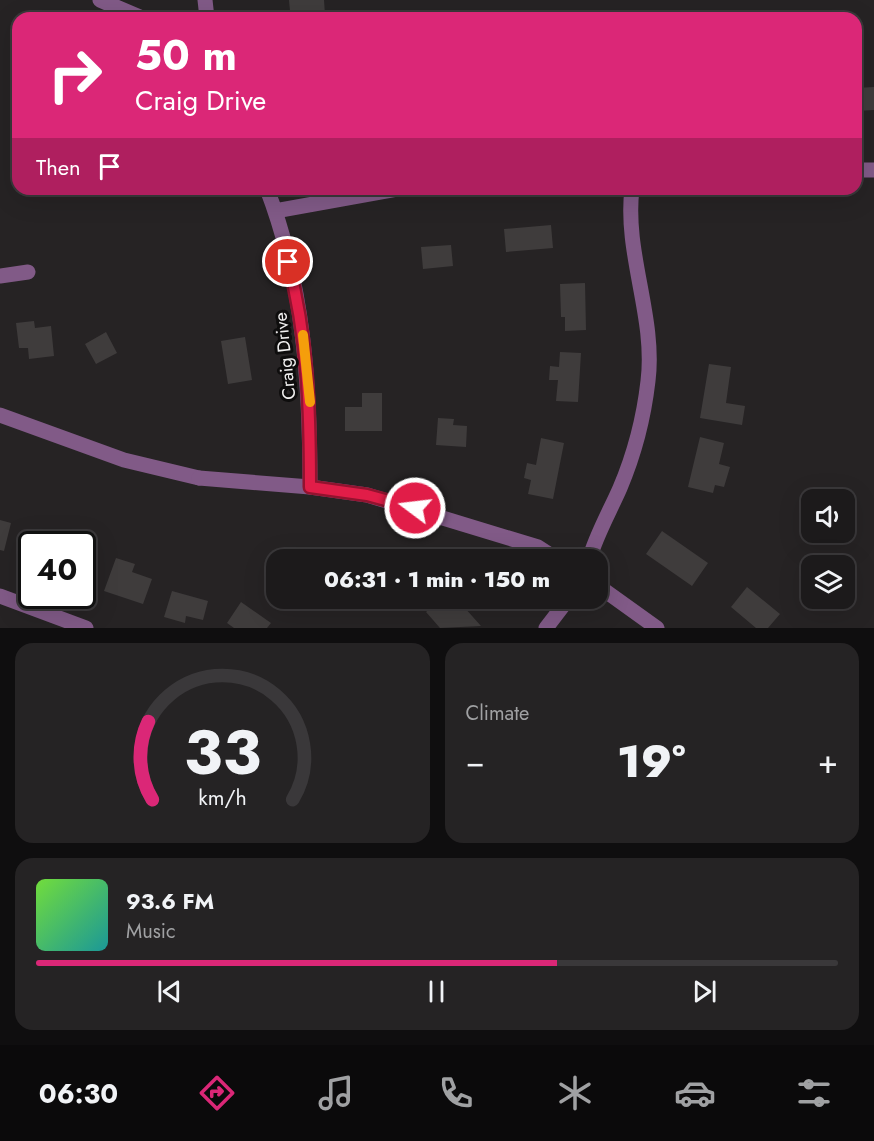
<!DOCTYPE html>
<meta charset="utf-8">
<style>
:root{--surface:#1c1a1b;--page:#252324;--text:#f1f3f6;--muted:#a0a1a3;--line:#3a383a;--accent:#db2777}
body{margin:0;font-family:Jost,sans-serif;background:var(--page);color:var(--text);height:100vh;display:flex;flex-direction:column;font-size:22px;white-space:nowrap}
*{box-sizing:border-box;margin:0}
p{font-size:20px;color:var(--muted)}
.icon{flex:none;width:33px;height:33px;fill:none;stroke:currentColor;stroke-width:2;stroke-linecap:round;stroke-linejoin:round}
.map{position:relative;height:628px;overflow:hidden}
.side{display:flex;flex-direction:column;gap:15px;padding:15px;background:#0f0e0f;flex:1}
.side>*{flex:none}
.hud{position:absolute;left:12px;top:12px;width:850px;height:183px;border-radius:18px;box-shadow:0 6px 24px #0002,0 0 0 2px var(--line);background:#db2777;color:#fff;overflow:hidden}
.tools{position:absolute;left:801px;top:489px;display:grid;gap:12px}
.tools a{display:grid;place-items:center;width:54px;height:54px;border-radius:12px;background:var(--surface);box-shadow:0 6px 24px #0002,0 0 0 2px var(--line);font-size:30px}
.speed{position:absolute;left:18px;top:531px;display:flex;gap:12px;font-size:30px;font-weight:700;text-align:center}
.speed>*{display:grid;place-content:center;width:78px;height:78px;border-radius:50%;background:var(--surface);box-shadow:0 6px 24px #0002,0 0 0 2px var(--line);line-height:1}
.speed .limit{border:3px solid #111;border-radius:9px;background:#fff;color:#111}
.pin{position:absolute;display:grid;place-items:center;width:51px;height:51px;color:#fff;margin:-26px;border:3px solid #fff;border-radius:50%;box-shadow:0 2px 6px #0007}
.me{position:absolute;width:66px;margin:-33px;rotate:285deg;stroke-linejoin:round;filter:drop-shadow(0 0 4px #0008)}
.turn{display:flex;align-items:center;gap:21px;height:126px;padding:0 24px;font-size:27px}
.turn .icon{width:78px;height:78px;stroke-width:2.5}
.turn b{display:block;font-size:42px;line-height:51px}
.then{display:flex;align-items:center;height:57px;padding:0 24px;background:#0003;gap:12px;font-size:22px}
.big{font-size:45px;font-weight:800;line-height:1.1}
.side .tile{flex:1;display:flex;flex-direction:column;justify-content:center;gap:9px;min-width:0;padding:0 21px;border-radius:18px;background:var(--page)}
.side .dial{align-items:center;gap:0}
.dial svg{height:156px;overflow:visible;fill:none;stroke:var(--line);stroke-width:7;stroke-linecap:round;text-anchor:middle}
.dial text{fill:var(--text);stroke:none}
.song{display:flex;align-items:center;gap:18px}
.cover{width:72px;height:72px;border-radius:9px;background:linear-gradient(135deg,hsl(100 70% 55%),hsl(180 70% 35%))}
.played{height:6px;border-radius:3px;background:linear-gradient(90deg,var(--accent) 65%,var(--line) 65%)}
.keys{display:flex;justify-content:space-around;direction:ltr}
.heat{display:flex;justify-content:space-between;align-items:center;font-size:33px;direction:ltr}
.side .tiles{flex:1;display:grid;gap:15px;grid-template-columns:1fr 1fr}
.tile:last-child{grid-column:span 2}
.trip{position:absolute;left:266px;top:549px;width:342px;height:60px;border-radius:18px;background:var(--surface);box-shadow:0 6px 24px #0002,0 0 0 2px var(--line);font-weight:800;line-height:60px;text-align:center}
.tabs{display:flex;height:96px;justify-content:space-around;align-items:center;background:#0b0a0b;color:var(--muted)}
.tabs .icon{width:42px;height:42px}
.tabs .selected{color:var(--accent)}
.tabs b{font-size:27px;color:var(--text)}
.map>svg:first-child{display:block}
.building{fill:#3f3c3c}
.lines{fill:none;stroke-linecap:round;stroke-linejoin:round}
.minor{stroke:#815a87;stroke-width:15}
.tertiary{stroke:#815a87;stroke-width:15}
.route-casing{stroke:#92132f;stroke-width:15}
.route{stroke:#e11d48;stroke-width:10}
.slow{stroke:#f59e0b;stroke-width:10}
.labels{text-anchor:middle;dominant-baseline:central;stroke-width:6;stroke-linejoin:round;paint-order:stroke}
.street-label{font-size:18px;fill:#f1f0f0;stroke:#0e0d0d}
</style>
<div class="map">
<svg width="874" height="628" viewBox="0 0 874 628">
<rect width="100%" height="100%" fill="#262324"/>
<path class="building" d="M289 0H324L325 15 306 16 305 10 290 11Z
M874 87V110L857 111 856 88Z
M551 225 553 248 506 252 504 229Z
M451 245 453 266 423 269 421 247Z
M585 283 586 330 565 331V317H561L560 284Z
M34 321 35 328 51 326 54 356 29 359 28 348H19L16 323Z
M106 332 117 353 96 364 85 344Z
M245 337 252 380 228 384 221 341Z
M560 352 581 353 578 402 556 401 558 380H549L550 366 559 367Z
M709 364 731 367 726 403 745 406 742 425 700 418Z
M362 393H382V431H345V407H362Z
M438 418 454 419 453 425 467 426 466 447 436 445Z
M700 437 724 443 719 464 730 467 724 487 715 485 713 493 688 487Z
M541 438 564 443 553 499 528 494 531 480 524 478 527 463 536 465Z
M0 520 11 523 4 551 0 550Z
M662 531 708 563 692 586 646 554Z
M36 536 58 544H32Z
M31 547H32V561L27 560Z
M353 549 406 558V560H351Z
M82 554 92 557 83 580H82Z
M116 558 135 564 132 572 152 579 143 604 104 591Z
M747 587 780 614 768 628H756L731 607Z
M172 591 208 601 203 620 186 616 185 623 164 617Z
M441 598H456L481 626 440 628 426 612Z
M241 602 271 623 267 628H234L227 623Z"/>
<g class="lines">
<path class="minor" d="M100 0 142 18
M204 18H207L205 0
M856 170H874
M267 189C304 285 310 385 310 487
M275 211 397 189
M0 276 28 272
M0 415 124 460 199 478
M589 560C596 535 610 511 620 488 634 455 644 416 648 381 656 317 624 253 632 189
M0 596 86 628
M546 628 569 598"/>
<path class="tertiary" d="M199 478 310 487 367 495 538 547 558 560
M597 585 657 628"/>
</g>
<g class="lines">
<g class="route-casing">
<path id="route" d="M288 262C308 337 310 411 310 487L367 495 415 508"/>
</g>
<use href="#route" class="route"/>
<path class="slow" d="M303 335 310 402"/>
</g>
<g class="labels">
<g class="street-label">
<text transform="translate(285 356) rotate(-96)">Craig Drive</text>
</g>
</g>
</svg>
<div class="tools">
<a><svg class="icon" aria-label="sound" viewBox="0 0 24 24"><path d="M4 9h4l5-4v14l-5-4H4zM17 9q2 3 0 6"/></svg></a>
<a><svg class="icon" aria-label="layers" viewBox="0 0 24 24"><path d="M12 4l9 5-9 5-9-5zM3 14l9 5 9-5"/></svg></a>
</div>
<div class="speed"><div class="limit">40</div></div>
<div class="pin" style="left:288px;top:262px;background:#d93025"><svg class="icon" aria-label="arrive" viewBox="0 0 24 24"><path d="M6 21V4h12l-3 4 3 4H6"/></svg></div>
<svg class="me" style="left:415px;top:508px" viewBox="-20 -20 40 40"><circle r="17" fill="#e11d48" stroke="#fff" stroke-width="3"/><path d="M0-11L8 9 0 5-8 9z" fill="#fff"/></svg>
<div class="trip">06:31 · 1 min · 150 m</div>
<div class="hud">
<div class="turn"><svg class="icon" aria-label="right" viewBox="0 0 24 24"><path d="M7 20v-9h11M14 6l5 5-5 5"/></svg><div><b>50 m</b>Craig Drive</div></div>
<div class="then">Then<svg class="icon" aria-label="arrive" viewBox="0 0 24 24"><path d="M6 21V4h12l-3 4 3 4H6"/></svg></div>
</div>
</div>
<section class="side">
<div class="tiles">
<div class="tile dial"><svg viewBox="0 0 100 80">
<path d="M14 69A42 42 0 1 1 86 69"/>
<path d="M14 69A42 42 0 0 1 12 29" stroke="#db2777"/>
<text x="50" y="56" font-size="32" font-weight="700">33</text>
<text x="50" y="72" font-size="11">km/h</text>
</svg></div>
<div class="tile"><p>Climate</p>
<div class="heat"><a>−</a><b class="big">19°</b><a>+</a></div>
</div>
<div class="tile">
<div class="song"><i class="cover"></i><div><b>93.6 FM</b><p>Music</p></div></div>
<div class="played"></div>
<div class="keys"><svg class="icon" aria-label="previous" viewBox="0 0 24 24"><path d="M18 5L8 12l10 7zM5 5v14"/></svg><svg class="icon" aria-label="pause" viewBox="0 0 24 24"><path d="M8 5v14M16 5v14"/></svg><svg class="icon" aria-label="next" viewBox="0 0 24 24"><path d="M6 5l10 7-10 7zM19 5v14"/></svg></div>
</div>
</div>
</section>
<nav class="tabs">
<b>06:30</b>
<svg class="icon selected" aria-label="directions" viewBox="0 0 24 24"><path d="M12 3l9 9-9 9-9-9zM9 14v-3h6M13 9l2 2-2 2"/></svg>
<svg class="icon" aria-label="music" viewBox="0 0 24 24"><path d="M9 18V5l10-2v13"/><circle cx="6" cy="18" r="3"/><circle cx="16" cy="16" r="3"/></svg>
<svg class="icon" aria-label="phone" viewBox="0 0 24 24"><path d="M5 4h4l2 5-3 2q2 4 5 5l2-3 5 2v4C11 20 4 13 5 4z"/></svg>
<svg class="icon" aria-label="climate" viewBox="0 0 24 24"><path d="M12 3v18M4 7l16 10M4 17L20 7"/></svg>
<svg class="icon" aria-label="car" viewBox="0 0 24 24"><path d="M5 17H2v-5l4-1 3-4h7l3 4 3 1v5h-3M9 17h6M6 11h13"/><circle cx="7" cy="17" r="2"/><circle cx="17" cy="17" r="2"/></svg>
<svg class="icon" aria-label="filters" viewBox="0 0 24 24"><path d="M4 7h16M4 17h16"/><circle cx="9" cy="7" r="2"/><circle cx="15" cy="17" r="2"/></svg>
</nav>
